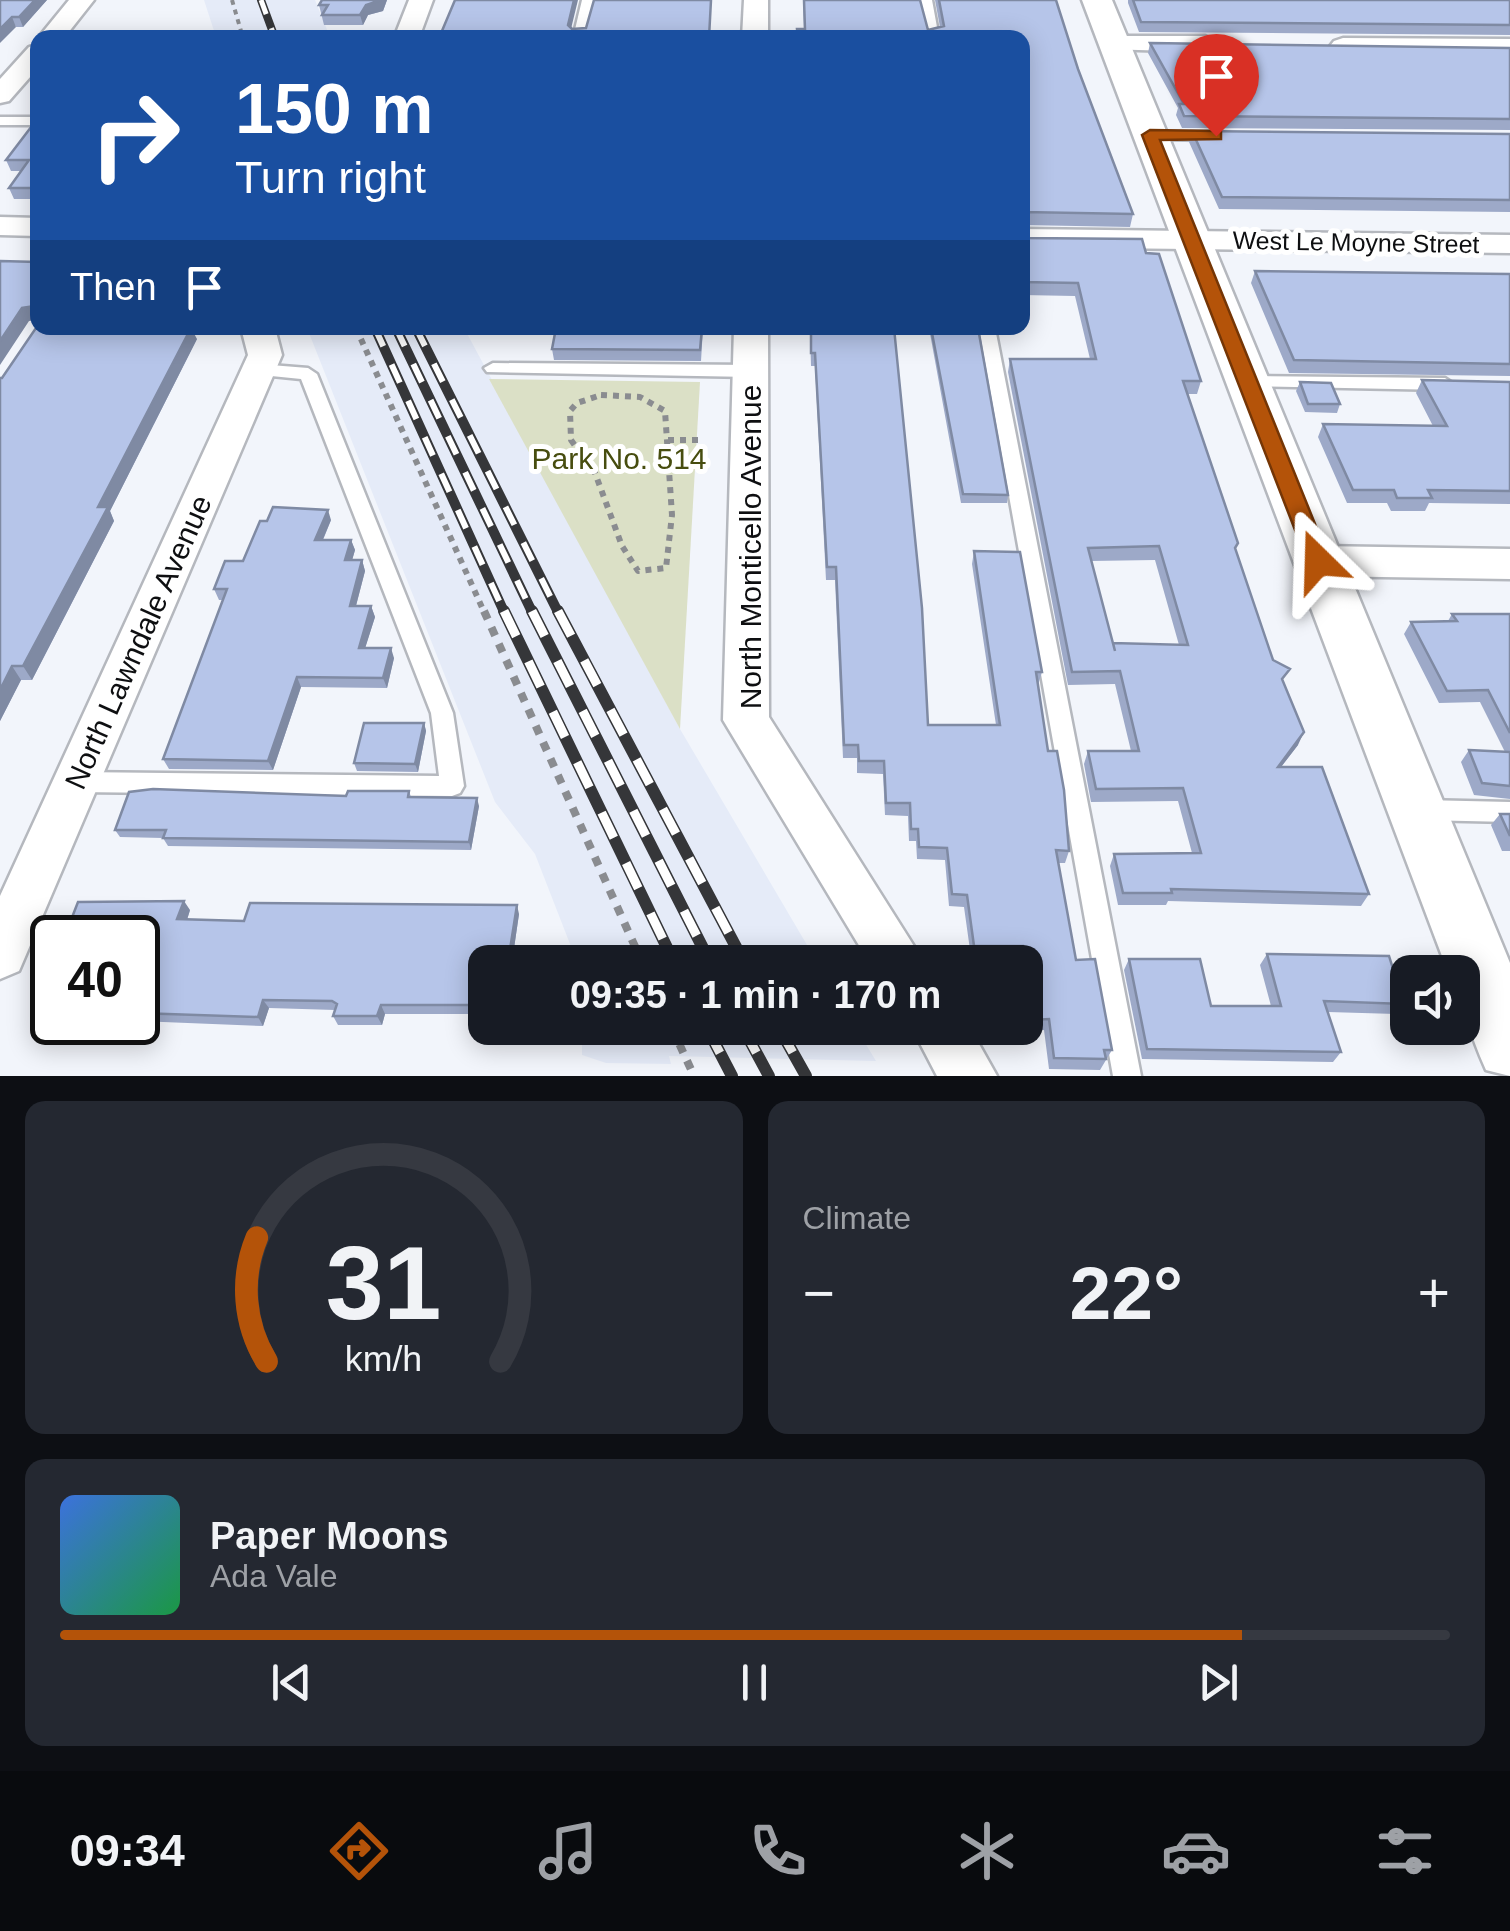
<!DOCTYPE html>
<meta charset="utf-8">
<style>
:root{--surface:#171b24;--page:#242831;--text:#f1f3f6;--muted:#9ea1a6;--line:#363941;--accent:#b45309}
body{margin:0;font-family:Arial,sans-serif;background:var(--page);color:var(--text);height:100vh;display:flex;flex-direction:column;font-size:38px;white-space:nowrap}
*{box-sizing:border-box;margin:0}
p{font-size:32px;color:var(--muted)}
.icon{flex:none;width:55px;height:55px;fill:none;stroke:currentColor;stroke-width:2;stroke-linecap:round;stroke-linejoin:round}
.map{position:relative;height:1076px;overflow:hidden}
.side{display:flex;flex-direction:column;gap:25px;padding:25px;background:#0d0f14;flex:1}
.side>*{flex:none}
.guide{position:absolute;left:30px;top:30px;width:1000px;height:305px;border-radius:20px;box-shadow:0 5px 25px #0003;background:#1a4fa0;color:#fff;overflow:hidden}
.tools{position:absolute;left:1390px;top:955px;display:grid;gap:20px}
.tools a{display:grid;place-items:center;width:90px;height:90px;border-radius:20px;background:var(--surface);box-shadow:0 5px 25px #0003;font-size:50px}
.speed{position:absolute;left:30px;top:915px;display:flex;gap:20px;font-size:50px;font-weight:700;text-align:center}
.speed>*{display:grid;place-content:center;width:130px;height:130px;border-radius:50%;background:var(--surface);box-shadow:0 5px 25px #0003;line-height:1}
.speed .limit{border:5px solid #111;border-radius:15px;background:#fff;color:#111}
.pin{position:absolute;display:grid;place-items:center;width:85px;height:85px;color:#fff;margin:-102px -42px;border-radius:50% 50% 50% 0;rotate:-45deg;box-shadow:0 0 10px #0007}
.pin .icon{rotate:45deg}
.me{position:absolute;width:110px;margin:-55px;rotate:338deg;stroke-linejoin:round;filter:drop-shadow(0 0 8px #0008)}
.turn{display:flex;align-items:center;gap:35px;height:210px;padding:0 40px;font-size:45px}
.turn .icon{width:130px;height:130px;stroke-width:2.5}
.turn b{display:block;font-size:70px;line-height:85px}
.then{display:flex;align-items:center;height:95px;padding:0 40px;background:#0003;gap:20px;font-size:38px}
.big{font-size:75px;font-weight:800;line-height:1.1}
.side .widget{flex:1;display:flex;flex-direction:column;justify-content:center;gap:15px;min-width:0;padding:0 35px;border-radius:20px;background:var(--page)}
.side .dial{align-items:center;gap:0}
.dial svg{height:260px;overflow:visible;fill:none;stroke:var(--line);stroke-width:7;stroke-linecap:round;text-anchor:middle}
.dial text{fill:var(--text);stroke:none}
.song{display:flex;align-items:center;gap:30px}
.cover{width:120px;height:120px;border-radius:15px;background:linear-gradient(135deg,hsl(220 70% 55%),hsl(140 70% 35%))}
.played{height:10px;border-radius:5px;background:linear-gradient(90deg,var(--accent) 85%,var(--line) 85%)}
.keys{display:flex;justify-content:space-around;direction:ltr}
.heat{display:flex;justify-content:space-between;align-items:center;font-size:55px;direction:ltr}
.side .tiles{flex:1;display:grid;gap:25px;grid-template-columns:1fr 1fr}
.widget:last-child{grid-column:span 2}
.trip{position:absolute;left:468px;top:945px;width:575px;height:100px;border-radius:20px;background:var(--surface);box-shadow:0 5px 25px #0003;font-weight:800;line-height:100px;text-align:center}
.menu{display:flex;height:160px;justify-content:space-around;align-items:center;background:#090b0e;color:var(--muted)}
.menu .icon{width:70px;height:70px}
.menu .on{color:var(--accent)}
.menu b{font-size:45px;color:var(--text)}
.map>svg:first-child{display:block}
.built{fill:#e5ebf8}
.green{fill:#dbe0c6}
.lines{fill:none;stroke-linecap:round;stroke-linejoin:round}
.service-casing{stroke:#b5b8be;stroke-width:5}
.minor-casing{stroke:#b5b8be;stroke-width:5}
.tertiary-casing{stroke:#b5b8be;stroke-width:5}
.path-far2{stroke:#8a8c90;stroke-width:4;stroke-dasharray:5 5;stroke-linecap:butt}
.path-far1{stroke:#8a8c90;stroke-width:6;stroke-dasharray:6 6;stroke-linecap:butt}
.path{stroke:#8a8c90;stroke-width:8;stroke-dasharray:9 9;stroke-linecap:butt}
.service{fill:#fff;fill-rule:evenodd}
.minor{fill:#fff;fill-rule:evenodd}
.tertiary{fill:#fff;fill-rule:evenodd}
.rail-far2-casing{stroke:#353639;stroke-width:8}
.rail-far1-casing{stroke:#353639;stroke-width:10}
.rail-casing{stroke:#353639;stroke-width:12}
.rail-far2{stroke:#fff;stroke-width:5;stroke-dasharray:15;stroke-linecap:butt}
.rail-far1{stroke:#fff;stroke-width:6;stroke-dasharray:20;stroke-linecap:butt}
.rail{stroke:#fff;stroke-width:9;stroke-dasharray:28;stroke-linecap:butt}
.wall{fill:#9da9c8;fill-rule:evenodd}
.shaded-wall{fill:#7f8aa3}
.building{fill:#b6c5e9;stroke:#7f8aa3;stroke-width:2.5;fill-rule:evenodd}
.route{fill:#b45309;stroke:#753606;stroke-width:2.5}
.labels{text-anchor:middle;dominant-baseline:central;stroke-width:10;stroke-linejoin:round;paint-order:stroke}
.far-street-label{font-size:25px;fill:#0e0f11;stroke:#fff}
.park-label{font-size:30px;fill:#474d0f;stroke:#fff}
.street-label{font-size:30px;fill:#0e0f11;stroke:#fff}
</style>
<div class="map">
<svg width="1510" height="1076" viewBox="0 0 1510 1076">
<rect width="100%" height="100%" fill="#f2f5fb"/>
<path class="built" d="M204 0H315L330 37H216Z
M307 328H464L680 729 817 962H577L535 854 495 802Z
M582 1028H856L876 1061 669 1056 671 1064 606 1063 582 1055Z"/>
<path class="green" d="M489 379 700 382 680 729Z"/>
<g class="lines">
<g class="service-casing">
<path id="service" d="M582 0H594L585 38H573Z
M920 0H932L939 38H927Z
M0 117H38V125H0Z
M1145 132H1218L1225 136 1218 140 1150 139 1145 138Z
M979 328H995L1141 1076H1113Z
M493 363 751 365 760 371 751 377 487 372 484 368Z
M258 364 308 368 317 374 453 713 464 786 460 793 452 796 76 792 68 789 64 782 68 775 76 772 439 776 431 713 301 379 252 374 249 370 252 366Z
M1247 376 1445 378 1454 384 1445 390 1241 386 1238 382Z
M1422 800 1510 802V822L1422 820 1413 817 1410 810 1413 803Z"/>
</g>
<g class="minor-casing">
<path id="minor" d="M69 0H94L64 38H38Z
M409 0H433L419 38H394Z
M744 0H768V38H742Z
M1114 36H1205L1218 44 1205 52 1105 49 1101 44 1105 39Z
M1343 38 1510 39V55L1334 51 1330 46 1334 41Z
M38 44V68L9 101 0 103V79L29 47Z
M0 217 38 218V236L0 235Z
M1022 229 1510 235V253L1022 247Z
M241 328H275L282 355 19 971 0 979V896L248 355Z
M734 328H768L769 717 924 962H869L723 720Z
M1318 546 1510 549V579L1318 576 1304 572 1298 561 1304 550Z
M912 1028H970L997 1076H937Z"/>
</g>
<g class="tertiary-casing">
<path id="tertiary" d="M1082 0H1112L1510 963V1076L1486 1070C1471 1036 1462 1010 1462 972H1448Z"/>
</g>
<path class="path-far2" d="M232 0 243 38"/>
<path class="path-far1" d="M356 328 485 614
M601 395 640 397 665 411 672 515 666 568 638 571 622 546 595 473 571 440 570 411 577 403Z
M668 440H703"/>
<path class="path" d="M484 611 642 962
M672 1028 694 1076"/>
<use href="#service" class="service"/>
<use href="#minor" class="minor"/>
<use href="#tertiary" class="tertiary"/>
<g class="rail-far2-casing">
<path id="rail-far2" d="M261 0 275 38"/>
</g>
<g class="rail-far1-casing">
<path id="rail-far1" d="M375 328 505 614
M396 328 533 614
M416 328 559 614"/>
</g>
<g class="rail-casing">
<path id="rail" d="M504 611 674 962
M532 611 710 962
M558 611 744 962
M707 1028 732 1076
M743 1028 769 1076
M779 1028 806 1076"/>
</g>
<use href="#rail-far2" class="rail-far2"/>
<use href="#rail-far1" class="rail-far1"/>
<use href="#rail" class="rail"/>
</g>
<path class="wall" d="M0 0H47L23 27H16Z
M322 0H387L383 11 368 15 363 25H324L319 5Z
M803 0H920L928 30 940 27 935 0H1056L1078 69 1133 214 1130 227 1022 225 804 29Z
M1128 0H1510V35L1139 32 1128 3Z
M1150 43 1510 48V130L1182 128 1176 115 1178 108 1148 53Z
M38 118V199H14L9 188 22 171H11L6 160Z
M1192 131 1510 134V212L1219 209 1189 142Z
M1022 236 1024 238 1146 253 1201 381 1197 394H1188L1236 550 1273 660 1283 682 1298 745 1281 767 1369 894 1361 906 1168 901 1166 905H1118L1110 866 1114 854 1192 853 1178 801 1091 802 1084 764 1088 751H1131L1115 684 1068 685 1008 372 1010 359H1090L1075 296 1022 295ZM1155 560 1179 645 1113 644 1091 561Z
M1255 271 1510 274V376L1289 373 1251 283Z
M556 328H703L701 361 554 360 552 349Z
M810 328H894L928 725H996L972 564 974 551 1042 672 1038 685 1048 751 1069 851 1065 863H1058L1076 960 1112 1050 1100 1070 1049 1069 1044 1030 1027 1031 1025 1009V962H1020L1019 957H971L964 907 949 906 945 860 917 859 916 841H909L908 816 885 815 883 774 857 773V758H843L835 580H826L815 366H811Z
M929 328H978L1008 495 1007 503H961Z
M197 339 110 511 114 521 32 680H21L0 721V378Z
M1422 380 1510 382V504L1429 503 1425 511H1391L1387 503H1347L1318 437 1323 424 1433 426 1416 393Z
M1300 382 1340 404 1337 413 1305 412 1296 391Z
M331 520 323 540H351L355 550 352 560H362L365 571 356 606H371L375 617 365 648 394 658 387 688 301 687 273 770 169 769 163 759 224 600H219L214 589 243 561Z
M1452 614H1510V799L1474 795 1461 762 1469 750 1505 752 1480 702 1439 703 1404 634 1411 622 1448 621Z
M424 723 426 731 418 772 357 771 354 763Z
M409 791 411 797 479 806 471 850 168 846 163 838 120 837 115 830 346 796Z
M1500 814H1510V851H1502L1491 825Z
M190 910 187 920 244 921 519 914 512 962H485V1014H385L382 1025H338L333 1016 335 1010 269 1008 263 1026 138 1021V938Z
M1267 954 1404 1004 1396 1014 1328 1012 1341 1052 1333 1062 1142 1059 1124 970 1129 959 1211 1006H1271L1260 965Z
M52 964V1005H47L39 996Z"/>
<path class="shaded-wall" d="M35 0H47L23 27 19 17Z
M381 0H387L383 11 368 15 363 25 360 15 366 5Z
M574 0H578L569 37 568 25Z
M12 17 16 27 0 43V29Z
M34 306 38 313V320L29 321 0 365V341L22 308Z
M191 328 197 339 110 511 114 521 32 680 23 666 98 507Z
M328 510 331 520 318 551 315 540Z
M351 540 355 550 349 571 345 560Z
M362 560 365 571 353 617 350 606Z
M371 606 375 617 362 658 359 648Z
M391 648 394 658 387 688 383 678Z
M12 666 21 680 0 721V690Z
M297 677 301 687 273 770 268 761Z
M424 723 426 731 418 772 415 764Z
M1304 732 1298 745 1271 780 1278 767Z
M477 798 479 806 471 850 469 842Z
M184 901 190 910 184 929 177 919Z
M517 905 519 914 512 962H508Z
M263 1000 269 1008 263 1026 258 1017Z
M381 1005 385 1014 382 1025 377 1016Z"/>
<path class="building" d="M0 0H35L19 17H12L0 29Z
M322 0H381L366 5 360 15H322L328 5H319Z
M455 0H574L568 25 572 29 586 28 594 0H711L709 38H439Z
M804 0H920L928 30 944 26 939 0H1056L1078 69 1133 214 1024 212 1022 222V38H798L797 29H805Z
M1133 0H1510V25L1141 22Z
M1150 43 1510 48V119L1184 116 1179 104H1184Z
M38 118V188H9L29 160H6Z
M1192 131 1510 134V200L1222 197Z
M1022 236 1024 238 1142 239 1146 253 1159 254 1201 381H1183L1238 543 1235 548 1273 660 1290 669 1282 679 1304 732 1278 767H1322L1369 894 1171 889 1172 893H1123L1114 854 1201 853 1183 788 1096 789 1088 751H1139L1120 671 1072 672 1010 359H1096L1078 283 1022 282ZM1159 546 1188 645 1113 643 1115 651 1088 548Z
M0 261 38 262V310L34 306 22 308 0 341Z
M1255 271 1510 274V364L1294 360Z
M38 325V328H191L98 507H108L23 666H12L0 690V378H2Z
M556 328H702L700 350 552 349Z
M811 328H894L922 608 928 725H1000L974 551 1020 552 1042 672H1036L1048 751H1057L1064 790 1069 851 1056 850 1076 960 1095 959 1112 1050H1104L1106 1059 1054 1058 1049 1019 1031 1020 1023 946H974L967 895 952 894 947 848 919 847 918 829H911L910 803H886L884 761H859L858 745H844L836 567H827L815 353H811Z
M931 328H978L1008 495 963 494Z
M1422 380 1510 382V491L1428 490 1432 498H1397L1394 490H1353L1323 424 1447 426Z
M1300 382 1331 383 1340 404H1308Z
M273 507 328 510 315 540H351L345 560H362L350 606H371L359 648H391L383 678 297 677 268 761 163 759 227 589H214L225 561H243L260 521H267Z
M1452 614H1510V733L1488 690 1447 691 1411 622 1457 621Z
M364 723H424L415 764 354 763Z
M1469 750 1510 752V786L1482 783Z
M153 789 346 796 348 791H409L408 797 477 798 469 842 163 838 166 830H115L129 792Z
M1500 814H1510V836Z
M184 901 177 919 244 921 250 903 517 905 508 962H485V1005H381L377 1016H333L337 1004 332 1001 263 1000 258 1017 138 1013V938H64L78 902Z
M1267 954 1389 956 1404 1004 1324 1001 1341 1052 1147 1049 1129 959H1200L1211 1006H1281Z
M52 964V996H39Z"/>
<path class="route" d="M1216 131 1221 132V139L1160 140 1330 561 1318 570 1307 561 1142 135 1150 130Z"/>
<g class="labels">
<g class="far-street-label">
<text transform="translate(1356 242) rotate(1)">West Le Moyne Street</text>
</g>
<g class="park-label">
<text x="619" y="458">Park No. 514</text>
</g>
<g class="street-label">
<text transform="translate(750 547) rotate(-90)">North Monticello Avenue</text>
<text transform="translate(138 642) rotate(-66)">North Lawndale Avenue</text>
</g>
</g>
</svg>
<div class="tools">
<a><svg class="icon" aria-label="sound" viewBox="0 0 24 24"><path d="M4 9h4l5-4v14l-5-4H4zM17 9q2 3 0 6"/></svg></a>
</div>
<div class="speed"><div class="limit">40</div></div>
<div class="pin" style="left:1216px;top:136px;background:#d93025"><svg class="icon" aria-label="arrive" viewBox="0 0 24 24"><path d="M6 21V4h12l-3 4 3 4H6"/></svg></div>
<svg class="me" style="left:1318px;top:561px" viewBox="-20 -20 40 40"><path d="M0-17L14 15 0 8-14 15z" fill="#b45309" stroke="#fff" stroke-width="4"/></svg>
<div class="trip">09:35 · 1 min · 170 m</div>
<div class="guide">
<div class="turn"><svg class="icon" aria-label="right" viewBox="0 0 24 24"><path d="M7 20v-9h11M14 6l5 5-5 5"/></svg><div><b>150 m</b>Turn right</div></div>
<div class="then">Then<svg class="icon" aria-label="arrive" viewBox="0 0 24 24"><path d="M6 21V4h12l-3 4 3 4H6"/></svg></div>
</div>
</div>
<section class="side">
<div class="tiles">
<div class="widget dial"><svg viewBox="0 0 100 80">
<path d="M14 69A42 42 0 1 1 86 69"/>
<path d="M14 69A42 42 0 0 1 11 31" stroke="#b45309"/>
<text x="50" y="56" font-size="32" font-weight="700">31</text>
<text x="50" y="72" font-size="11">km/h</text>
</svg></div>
<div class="widget"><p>Climate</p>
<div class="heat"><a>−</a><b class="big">22°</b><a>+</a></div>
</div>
<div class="widget">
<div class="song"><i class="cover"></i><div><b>Paper Moons</b><p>Ada Vale</p></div></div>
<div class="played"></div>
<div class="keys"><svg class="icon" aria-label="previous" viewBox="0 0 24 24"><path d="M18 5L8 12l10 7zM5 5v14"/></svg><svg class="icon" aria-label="pause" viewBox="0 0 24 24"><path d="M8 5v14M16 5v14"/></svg><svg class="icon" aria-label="next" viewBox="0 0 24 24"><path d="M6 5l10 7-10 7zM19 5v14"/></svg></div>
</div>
</div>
</section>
<nav class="menu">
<b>09:34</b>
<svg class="icon on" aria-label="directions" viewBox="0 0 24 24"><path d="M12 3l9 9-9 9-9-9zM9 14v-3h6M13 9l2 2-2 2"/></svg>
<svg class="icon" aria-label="music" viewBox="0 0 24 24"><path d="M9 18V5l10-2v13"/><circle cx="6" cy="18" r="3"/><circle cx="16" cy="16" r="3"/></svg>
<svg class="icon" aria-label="phone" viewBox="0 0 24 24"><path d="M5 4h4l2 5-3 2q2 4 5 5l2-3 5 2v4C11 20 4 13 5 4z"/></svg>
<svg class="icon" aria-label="climate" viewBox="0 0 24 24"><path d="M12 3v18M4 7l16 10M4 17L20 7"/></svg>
<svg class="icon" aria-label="car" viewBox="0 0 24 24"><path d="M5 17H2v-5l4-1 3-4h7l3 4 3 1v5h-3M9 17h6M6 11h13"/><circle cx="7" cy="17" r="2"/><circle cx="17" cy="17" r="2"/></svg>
<svg class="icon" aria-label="filters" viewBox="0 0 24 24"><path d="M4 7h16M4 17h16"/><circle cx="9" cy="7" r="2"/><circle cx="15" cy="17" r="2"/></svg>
</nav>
